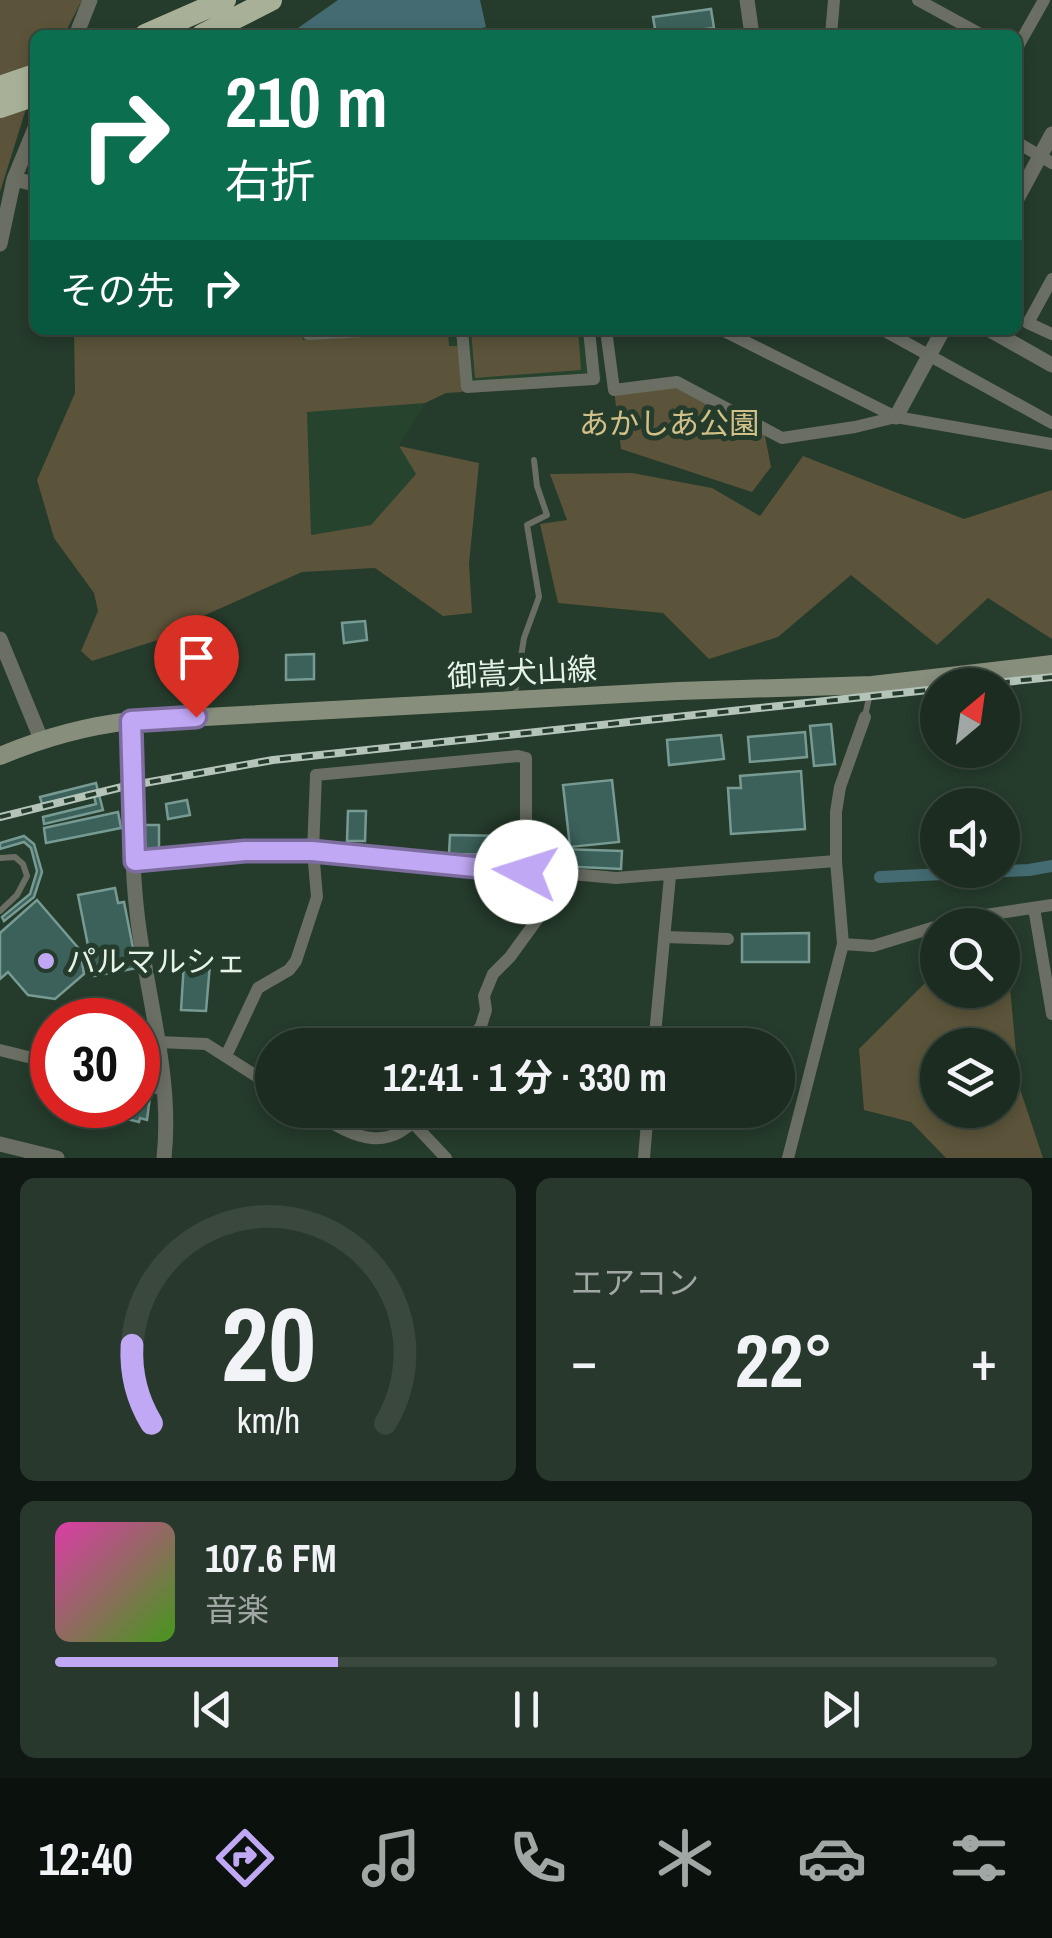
<!DOCTYPE html>
<html lang="ja">
<meta charset="utf-8">
<style>
:root{--surface:#1c2c20;--page:#29382d;--text:#f1f3f6;--muted:#a0a7a5;--line:#3a483e;--accent:#c0a8f4}
body{margin:0;font-family:"Archivo Narrow","Noto Sans JP",sans-serif;background:var(--page);color:var(--text);height:100vh;display:flex;flex-direction:column;font-size:38px;white-space:nowrap}
*{box-sizing:border-box;margin:0}
p{font-size:32px;color:var(--muted)}
.icon{flex:none;width:55px;height:55px;fill:none;stroke:currentColor;stroke-width:2;stroke-linecap:round;stroke-linejoin:round}
.map{position:relative;height:1158px;overflow:hidden}
.panel{display:flex;flex-direction:column;gap:20px;padding:20px;background:#0f1812;flex:1}
.panel>*{flex:none}
.guide{position:absolute;left:30px;top:30px;width:992px;height:305px;border-radius:15px;box-shadow:0 5px 15px #0003,0 0 0 2px var(--line);background:#0b6e4f;color:#fff;overflow:hidden}
.needle{width:65px;rotate:29deg}
.buttons{position:absolute;left:920px;top:668px;display:grid;gap:20px}
.buttons a{display:grid;place-items:center;width:100px;height:100px;border-radius:50%;background:var(--surface);box-shadow:0 5px 15px #0003,0 0 0 2px var(--line);font-size:50px}
.speed{position:absolute;left:30px;top:998px;display:flex;gap:20px;font-size:50px;font-weight:700;text-align:center}
.speed>*{display:grid;place-content:center;width:130px;height:130px;border-radius:50%;background:var(--surface);box-shadow:0 5px 15px #0003,0 0 0 2px var(--line);line-height:1}
.speed .limit{border:15px solid #d22;background:#fff;color:#111}
.pin{position:absolute;display:grid;place-items:center;width:85px;height:85px;color:#fff;margin:-102px -42px;border-radius:50% 50% 50% 0;rotate:-45deg;box-shadow:0 0 10px #0007}
.pin .icon{rotate:45deg}
.me{position:absolute;width:110px;margin:-55px;rotate:275deg;stroke-linejoin:round;filter:drop-shadow(0 0 8px #0008)}
.turn{display:flex;align-items:center;gap:35px;height:210px;padding:0 30px;font-size:45px}
.turn .icon{width:130px;height:130px;stroke-width:2.5}
.turn b{display:block;font-size:70px;line-height:85px}
.then{display:flex;align-items:center;height:95px;padding:0 30px;background:#0003;gap:20px;font-size:38px}
.big{font-size:75px;font-weight:700;line-height:1.1}
.panel .widget{flex:1;display:flex;flex-direction:column;justify-content:center;gap:15px;min-width:0;padding:0 35px;border-radius:15px;background:var(--page)}
.panel .dial{align-items:center;gap:0}
.dial svg{height:260px;overflow:visible;fill:none;stroke:var(--line);stroke-width:7;stroke-linecap:round;text-anchor:middle}
.dial text{fill:var(--text);stroke:none}
.song{display:flex;align-items:center;gap:30px}
.cover{width:120px;height:120px;border-radius:15px;background:linear-gradient(135deg,hsl(320 70% 55%),hsl(100 70% 35%))}
.played{height:10px;border-radius:5px;background:linear-gradient(90deg,var(--accent) 30%,var(--line) 30%)}
.keys{display:flex;justify-content:space-around;direction:ltr}
.heat{display:flex;justify-content:space-between;align-items:center;font-size:55px;direction:ltr}
.panel .tiles{flex:1;display:grid;gap:20px;grid-template-columns:1fr 1fr}
.widget:last-child{grid-column:span 2}
.trip{position:absolute;left:255px;top:1028px;width:540px;height:100px;border-radius:50px;background:var(--surface);box-shadow:0 5px 15px #0003,0 0 0 2px var(--line);font-weight:700;line-height:100px;text-align:center}
.tab-bar{display:flex;height:160px;justify-content:space-around;align-items:center;background:#0b120d;color:var(--muted)}
.tab-bar .icon{width:70px;height:70px}
.tab-bar .selected{color:var(--accent)}
.tab-bar b{font-size:45px;color:var(--text)}
.map>svg:first-child{display:block}
.built{fill:#26432e}
.green{fill:#5b543a;fill-rule:evenodd}
.water{fill:#446b72}
.lines{fill:none;stroke-linecap:round;stroke-linejoin:round}
.canal{stroke:#446b72;stroke-width:12}
.building{fill:#3b615a;stroke:#779a93;stroke-width:2.5}
.service{stroke:#6a6e63;stroke-width:6}
.minor{stroke:#6a6e63;stroke-width:12}
.tertiary{stroke:#6a6e63;stroke-width:15}
.secondary{stroke:#888e7c;stroke-width:18}
.trunk{stroke:#a8b198;stroke-width:22}
.rail-casing{stroke:#b4c4b8;stroke-width:8}
.rail{stroke:#253b2b;stroke-width:4;stroke-dasharray:11;stroke-linecap:butt}
.route-casing{stroke:#7d6d9f;stroke-width:25}
.route{stroke:#c0a8f4;stroke-width:18}
.poi-dot{fill:#c0a8f4;stroke:#253b2b;stroke-width:4}
.labels{text-anchor:middle;dominant-baseline:central;stroke-width:10;stroke-linejoin:round;paint-order:stroke}
.park-label{font-size:30px;fill:#d1c189;stroke:#253b2b}
.street-label{font-size:30px;fill:#e5f3e8;stroke:#253b2b}
.poi-label{font-size:30px;fill:#e5f3e8;stroke:#253b2b;text-anchor:start}
</style>
<div class="map">
<svg width="1052" height="1158" viewBox="0 0 1052 1158">
<rect width="100%" height="100%" fill="#253b2b"/>
<path class="built" d="M114 330H595L602 383 446 393 425 403 399 446 417 474 371 525 311 536Z"/>
<path class="green" d="M0 0H82L64 35H35V93L25 112 0 192Z
M74 330H301L303 340 448 332 449 346H458L462 392 446 393 425 403 307 412 311 535 371 525 416 474 399 446 479 463 469 564 472 613 443 616 375 568 302 572 194 620 161 639 92 661 81 651 98 611 94 593 54 538 37 480 75 393Z
M471 330H578L581 370 475 378Z
M677 382 764 431 771 467 752 492 621 449 614 390Z
M803 456 964 519 1052 490V639L988 598 937 645 851 575 778 637 709 659 663 613 558 603 540 524 567 520 550 474 632 473 712 488 760 516Z
M1004 921 1019 1086 1043 1158H946L911 1122 864 1110 859 1049 937 971 938 990H1002V925H983ZM1002 1045V1110H938V1045Z"/>
<path class="water" d="M338 0H480L486 27 455 35H288Z"/>
<g class="lines">
<path class="canal" d="M880 877 1029 870 1052 866"/>
</g>
<path class="building" d="M711 9 714 28 656 35 653 17Z
M365 621 367 640 344 643 342 623Z
M314 654V679L286 680V655Z
M831 724 835 764 814 766 810 726Z
M805 732 807 757 750 762 748 737Z
M721 735 724 759 669 765 667 740Z
M801 771 805 829 731 834 728 788H741L740 776Z
M612 780 619 842 570 847 563 785Z
M96 783 103 810 44 824 43 817 96 804 93 792 42 804 40 797Z
M187 800 190 815 168 819 166 804Z
M348 811H366L365 841H347Z
M118 812 121 828 46 843 44 828Z
M143 825H159V851H143Z
M450 835 509 836V855L449 854Z
M24 836 34 844 42 872 34 897 4 921 2 917 30 894 37 871 31 848 24 842 0 849V843Z
M559 849 622 851 621 869 558 866Z
M115 888 118 903 124 902 137 968 94 976 78 895Z
M37 900 80 950 84 974 55 999 28 995 8 972 0 979V933Z
M809 933V962H742V934Z
M184 962 210 964 206 1011 181 1010Z
M138 1094 150 1097 147 1120 140 1118 139 1122 99 1112 101 1105H138Z"/>
<g class="lines">
<path class="service" d="M514 700 524 638 539 597 527 525 547 515 537 486 534 460
M865 716 871 689
M0 858 15 857 23 864 27 876 17 895 0 911"/>
<path class="minor" d="M918 0 982 35
M831 35 834 0
M1018 46 1044 0
M1018 143 1052 163
M1052 279 1028 323 1052 334
M308 330V334L383 330
M462 330 467 387 594 379 589 330
M606 330 614 390 677 382 782 438 855 427 896 417
M722 330 896 417 1052 444
M883 330 1052 423
M135 861 245 851H313L616 878 836 861
M1034 908 1052 1014
M942 925 965 918 1052 905
M664 937 728 939
M843 944 873 946 938 926
M158 1042 206 1044 272 1086
M654 1045 670 876
M0 1050 52 1063
M226 1056 258 988 289 970 296 961 317 897 313 851 316 775 518 756 526 758V872L539 917 510 957 493 974 484 996 486 1010 481 1026 468 1045
M138 1083 164 1090
M309 1110C354 1136 386 1158 424 1110
M414 1124 446 1158
M644 1158 648 1110
M788 1158 843 944 836 861V812L840 787 865 717"/>
<path class="tertiary" d="M747 0 752 35
M77 33 90 0
M14 179 35 184
M1018 197 1052 134
M0 244 14 179 35 128
M990 330 1052 365
M896 417 943 330
M0 639 41 739
M131 721C132 782 130 853 137 913 146 995 173 1076 164 1158
M0 1144 57 1158"/>
<path class="secondary" d="M0 756C43 738 85 726 131 721L678 691 872 685 1052 664"/>
<path class="trunk" d="M145 35 225 0
M202 35 271 0
M0 87 35 75
M0 107 35 95"/>
<g class="rail-casing">
<path id="rail" d="M977 685 1052 677
M0 817 122 787 273 760 938 689"/>
</g>
<use href="#rail" class="rail"/>
</g>
<g class="lines">
<g class="route-casing">
<path id="route" d="M196 717 131 721 135 861 245 851H312L526 872"/>
</g>
<use href="#route" class="route"/>
</g>
<circle class="poi-dot" cx="46" cy="961" r="10"/>
<g class="labels">
<g class="park-label">
<text x="669" y="423">あかしあ公園</text>
</g>
<g class="street-label">
<text transform="translate(522 672) rotate(-3)">御嵩犬山線</text>
</g>
<g class="poi-label">
<text x="66" y="961">パルマルシェ</text>
</g>
</g>
</svg>
<div class="buttons">
<a><svg class="needle" viewBox="-14 -14 28 28"><path d="M0-13l5 13h-10z" fill="#e53935"/><path d="M0 13l5-13h-10z" fill="#a0a7a5"/></svg></a>
<a><svg class="icon" aria-label="sound" viewBox="0 0 24 24"><path d="M4 9h4l5-4v14l-5-4H4zM17 9q2 3 0 6"/></svg></a>
<a><svg class="icon" aria-label="search" viewBox="0 0 24 24"><circle cx="10" cy="10" r="6"/><path d="M15 15l6 6"/></svg></a>
<a><svg class="icon" aria-label="layers" viewBox="0 0 24 24"><path d="M12 4l9 5-9 5-9-5zM3 14l9 5 9-5"/></svg></a>
</div>
<div class="speed"><div class="limit">30</div></div>
<div class="pin" style="left:196px;top:717px;background:#d93025"><svg class="icon" aria-label="arrive" viewBox="0 0 24 24"><path d="M6 21V4h12l-3 4 3 4H6"/></svg></div>
<svg class="me" style="left:526px;top:872px" viewBox="-20 -20 40 40"><circle r="19" fill="#fff"/><path d="M0-13L10 11 0 6-10 11z" fill="#c0a8f4"/></svg>
<div class="trip">12:41 · 1 分 · 330 m</div>
<div class="guide">
<div class="turn"><svg class="icon" aria-label="right" viewBox="0 0 24 24"><path d="M7 20v-9h11M14 6l5 5-5 5"/></svg><div><b>210 m</b>右折</div></div>
<div class="then">その先<svg class="icon" aria-label="right" viewBox="0 0 24 24"><path d="M7 20v-9h11M14 6l5 5-5 5"/></svg></div>
</div>
</div>
<section class="panel">
<div class="tiles">
<div class="widget dial"><svg viewBox="0 0 100 80">
<path d="M14 69A42 42 0 1 1 86 69"/>
<path d="M14 69A42 42 0 0 1 8 45" stroke="#c0a8f4"/>
<text x="50" y="56" font-size="32" font-weight="700">20</text>
<text x="50" y="72" font-size="11">km/h</text>
</svg></div>
<div class="widget"><p>エアコン</p>
<div class="heat"><a>−</a><b class="big">22°</b><a>+</a></div>
</div>
<div class="widget">
<div class="song"><i class="cover"></i><div><b>107.6 FM</b><p>音楽</p></div></div>
<div class="played"></div>
<div class="keys"><svg class="icon" aria-label="previous" viewBox="0 0 24 24"><path d="M18 5L8 12l10 7zM5 5v14"/></svg><svg class="icon" aria-label="pause" viewBox="0 0 24 24"><path d="M8 5v14M16 5v14"/></svg><svg class="icon" aria-label="next" viewBox="0 0 24 24"><path d="M6 5l10 7-10 7zM19 5v14"/></svg></div>
</div>
</div>
</section>
<nav class="tab-bar">
<b>12:40</b>
<svg class="icon selected" aria-label="directions" viewBox="0 0 24 24"><path d="M12 3l9 9-9 9-9-9zM9 14v-3h6M13 9l2 2-2 2"/></svg>
<svg class="icon" aria-label="music" viewBox="0 0 24 24"><path d="M9 18V5l10-2v13"/><circle cx="6" cy="18" r="3"/><circle cx="16" cy="16" r="3"/></svg>
<svg class="icon" aria-label="phone" viewBox="0 0 24 24"><path d="M5 4h4l2 5-3 2q2 4 5 5l2-3 5 2v4C11 20 4 13 5 4z"/></svg>
<svg class="icon" aria-label="climate" viewBox="0 0 24 24"><path d="M12 3v18M4 7l16 10M4 17L20 7"/></svg>
<svg class="icon" aria-label="car" viewBox="0 0 24 24"><path d="M5 17H2v-5l4-1 3-4h7l3 4 3 1v5h-3M9 17h6M6 11h13"/><circle cx="7" cy="17" r="2"/><circle cx="17" cy="17" r="2"/></svg>
<svg class="icon" aria-label="filters" viewBox="0 0 24 24"><path d="M4 7h16M4 17h16"/><circle cx="9" cy="7" r="2"/><circle cx="15" cy="17" r="2"/></svg>
</nav>
